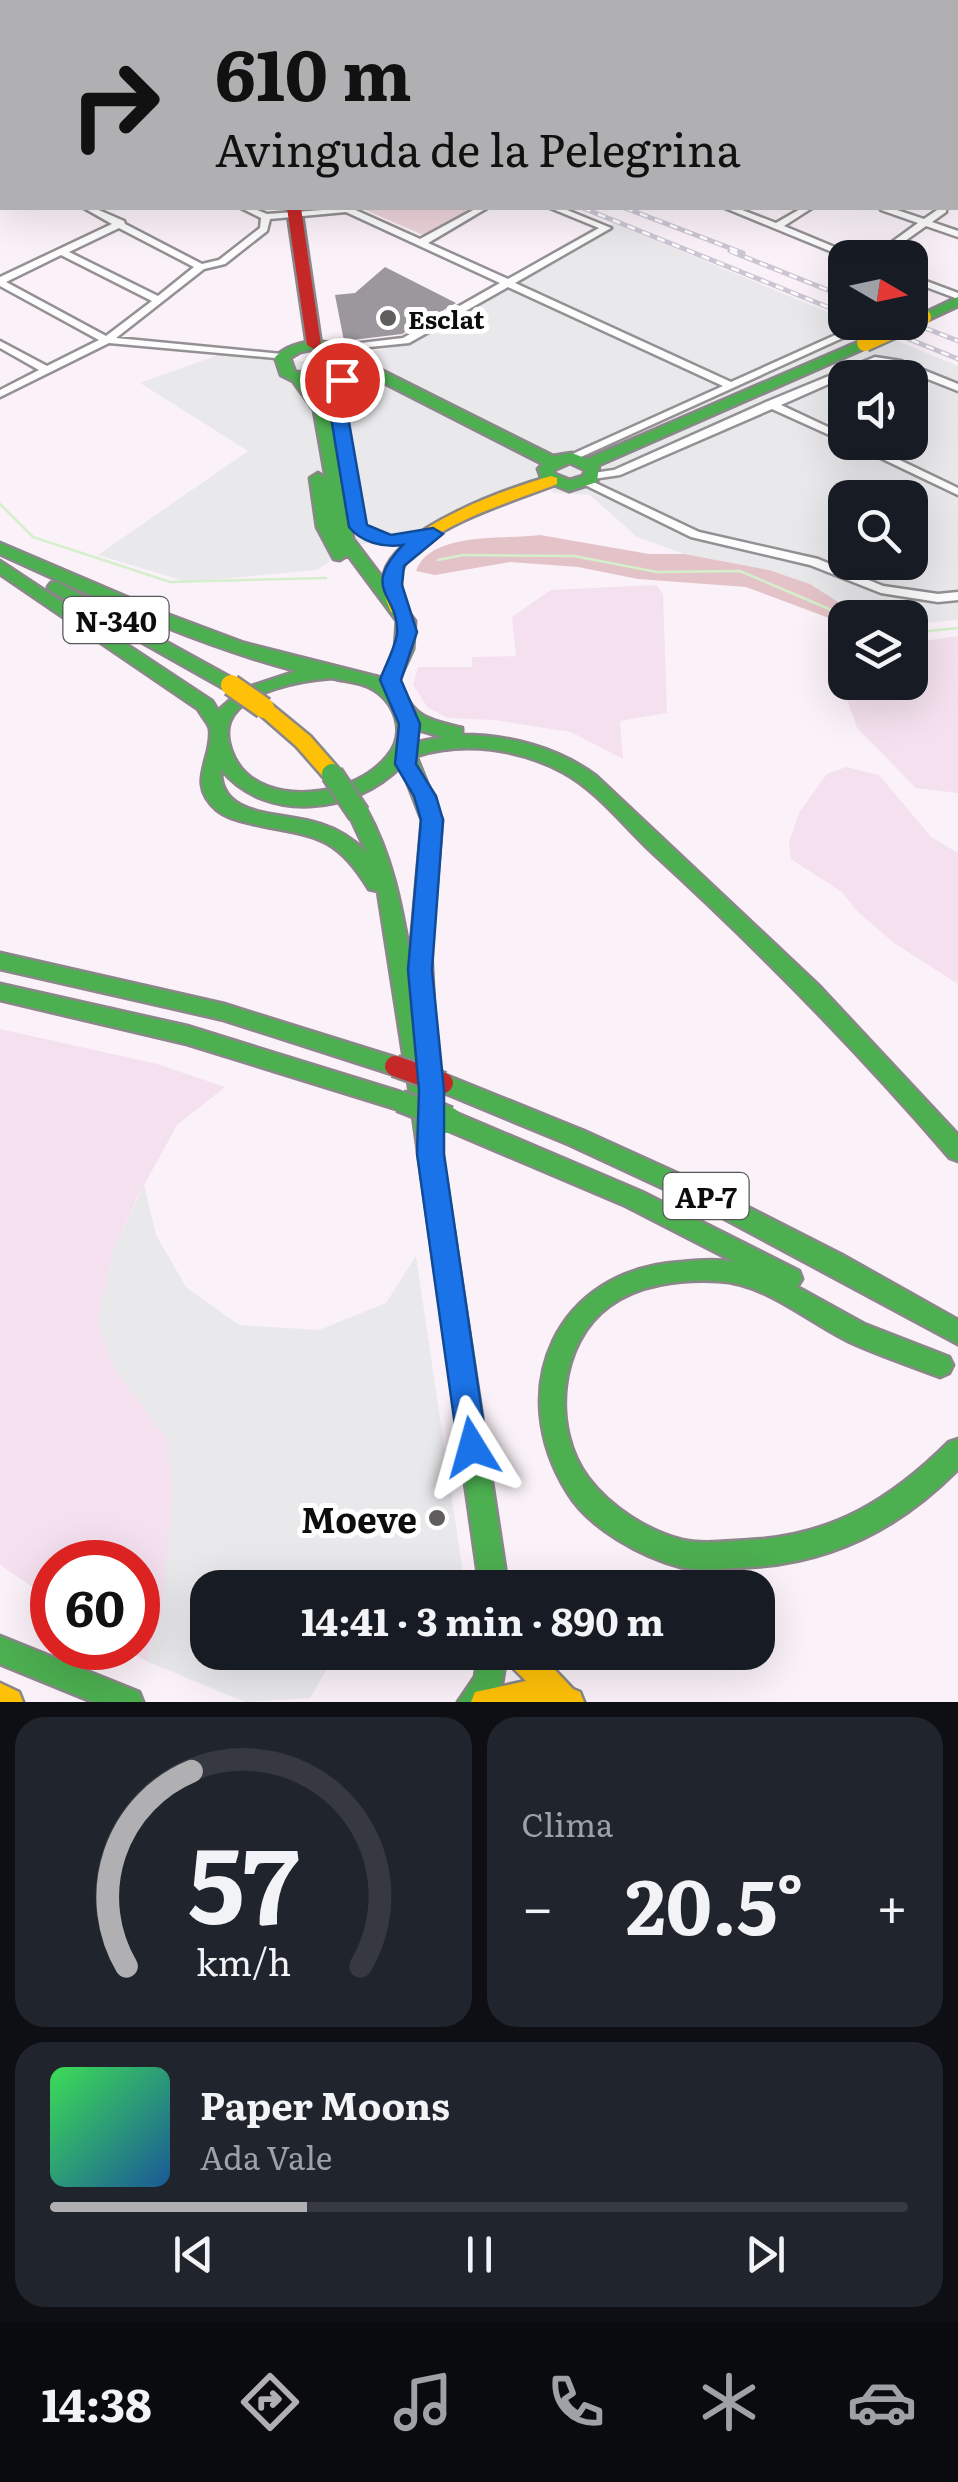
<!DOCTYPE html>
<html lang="es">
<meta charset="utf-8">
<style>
:root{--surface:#171b24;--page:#20242c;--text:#f1f3f6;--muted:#9ea1a6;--line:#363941;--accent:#b0b0b2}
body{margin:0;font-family:Literata,serif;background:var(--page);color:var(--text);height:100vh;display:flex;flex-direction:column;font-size:38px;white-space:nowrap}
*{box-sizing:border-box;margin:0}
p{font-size:32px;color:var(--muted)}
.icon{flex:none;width:55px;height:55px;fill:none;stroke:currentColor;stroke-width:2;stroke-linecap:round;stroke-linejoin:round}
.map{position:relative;height:1702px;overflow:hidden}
.side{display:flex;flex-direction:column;gap:15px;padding:15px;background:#0d0f14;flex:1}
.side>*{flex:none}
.banner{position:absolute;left:0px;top:0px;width:960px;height:210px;box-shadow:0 10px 40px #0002;background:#b0b0b2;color:#111;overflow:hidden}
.needle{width:65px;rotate:99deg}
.buttons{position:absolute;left:828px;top:240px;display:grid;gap:20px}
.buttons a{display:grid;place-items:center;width:100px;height:100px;border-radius:20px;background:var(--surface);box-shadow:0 10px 40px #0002;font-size:50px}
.speed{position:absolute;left:30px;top:1540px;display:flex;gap:20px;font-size:50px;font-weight:700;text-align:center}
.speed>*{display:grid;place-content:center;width:130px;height:130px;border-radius:50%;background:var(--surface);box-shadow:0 10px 40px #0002;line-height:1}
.speed .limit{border:15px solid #d22;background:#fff;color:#111}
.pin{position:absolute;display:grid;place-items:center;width:85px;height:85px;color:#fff;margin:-42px;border:5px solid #fff;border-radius:50%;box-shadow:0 2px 10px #0007}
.me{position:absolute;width:110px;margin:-55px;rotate:352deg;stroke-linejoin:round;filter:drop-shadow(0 0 8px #0008)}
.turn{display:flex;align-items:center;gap:35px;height:210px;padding:0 50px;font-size:45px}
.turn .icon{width:130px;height:130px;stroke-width:2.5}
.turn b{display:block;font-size:70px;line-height:85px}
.big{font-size:75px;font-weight:700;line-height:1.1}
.side .widget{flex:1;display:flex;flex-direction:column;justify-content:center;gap:15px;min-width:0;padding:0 35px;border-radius:30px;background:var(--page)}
.side .dial{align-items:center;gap:0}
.dial svg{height:260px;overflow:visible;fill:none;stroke:var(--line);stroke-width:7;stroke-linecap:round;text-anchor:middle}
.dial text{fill:var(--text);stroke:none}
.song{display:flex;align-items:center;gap:30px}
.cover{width:120px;height:120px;border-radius:15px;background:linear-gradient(135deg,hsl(130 70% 55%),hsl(210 70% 35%))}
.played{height:10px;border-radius:5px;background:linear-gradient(90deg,var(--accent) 30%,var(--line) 30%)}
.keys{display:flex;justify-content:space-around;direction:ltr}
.heat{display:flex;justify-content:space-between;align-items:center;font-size:55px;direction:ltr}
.side .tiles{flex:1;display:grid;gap:15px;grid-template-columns:1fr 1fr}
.widget:last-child{grid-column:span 2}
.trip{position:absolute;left:190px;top:1570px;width:585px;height:100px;border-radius:30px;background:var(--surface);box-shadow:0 10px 40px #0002;font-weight:700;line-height:100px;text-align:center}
.menu{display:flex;height:160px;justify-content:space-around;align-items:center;background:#090b0e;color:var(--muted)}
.menu .icon{width:70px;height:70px}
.menu .selected{color:var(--accent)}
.menu b{font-size:45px;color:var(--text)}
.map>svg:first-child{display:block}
.industrial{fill:#e9e8eb;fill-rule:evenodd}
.farmland{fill:#f4e0ee}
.green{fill:#edd4da}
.forest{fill:#e4c3c8}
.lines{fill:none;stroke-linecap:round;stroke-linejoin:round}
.stream{stroke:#d5efcc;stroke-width:2.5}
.building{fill:#9c979c}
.street-casing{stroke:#949093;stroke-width:5}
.fast-casing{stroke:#8a8789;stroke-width:5}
.slow-casing{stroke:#8a8789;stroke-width:5}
.jam-casing{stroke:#8a8789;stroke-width:5}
.street{fill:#fefdfe;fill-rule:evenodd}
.fast{fill:#4caf50;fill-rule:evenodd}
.slow{fill:#ffc107;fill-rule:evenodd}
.jam{fill:#c62828;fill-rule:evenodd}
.rail-casing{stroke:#ccc6d4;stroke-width:5}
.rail{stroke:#fff;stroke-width:2.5;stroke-dasharray:8;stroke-linecap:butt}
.fast-bridge-far1-casing{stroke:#8a8789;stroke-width:25;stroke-linecap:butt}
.fast-bridge-casing{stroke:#8a8789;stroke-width:31;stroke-linecap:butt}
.slow-bridge-far1-casing{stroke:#8a8789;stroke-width:20;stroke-linecap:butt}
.slow-bridge-casing{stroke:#8a8789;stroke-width:25;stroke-linecap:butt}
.jam-bridge-casing{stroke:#8a8789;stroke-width:25;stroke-linecap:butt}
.fast-bridge-far1{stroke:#4caf50;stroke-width:20}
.fast-bridge{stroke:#4caf50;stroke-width:26}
.slow-bridge-far1{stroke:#ffc107;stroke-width:16}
.slow-bridge{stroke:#ffc107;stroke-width:20}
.jam-bridge{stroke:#c62828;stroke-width:20}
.route{fill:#1a73e8;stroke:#114b97;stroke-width:2.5}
.poi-dot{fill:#605d5f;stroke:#fff;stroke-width:4}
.labels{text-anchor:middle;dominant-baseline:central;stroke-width:10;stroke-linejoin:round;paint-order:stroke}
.far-poi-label{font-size:25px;font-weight:bold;fill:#0d0d0d;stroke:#fff;text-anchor:start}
.shield{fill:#fff;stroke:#565656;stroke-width:2.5}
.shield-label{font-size:28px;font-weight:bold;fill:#0d0d0d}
.near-poi-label{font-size:35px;font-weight:bold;fill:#0d0d0d;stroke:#fff;text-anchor:end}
</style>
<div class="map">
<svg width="958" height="1702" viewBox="0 0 958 1702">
<rect width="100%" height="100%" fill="#faf2f8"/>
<path class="industrial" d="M613 223 958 366V620L910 624V618L875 617 854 612 810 584 769 570 684 554 637 537 590 495 554 493 536 479 417 533 350 547 317 570 188 582 98 555 248 451 140 383 218 355 220 351 318 363 393 347ZM845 378H910V442H845ZM845 498H910V562H845Z
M144 1185 156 1235 186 1287 239 1325 319 1330 386 1303 416 1256 465 1587 208 1588V1652L336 1653 310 1698 245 1702 146 1661 162 1615 173 1488 166 1438 116 1371 97 1324 113 1250Z"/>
<path class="farmland" d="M656 585 663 594 667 713 620 721 623 759 571 732 494 720 448 718 428 708 413 685 418 667H472V657L516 656 512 617 551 590Z
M830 617 845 624V682H910V643L958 636V793L916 788 857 728 843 688Z
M846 767 879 775 931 837 958 853V984L894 943 858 912 842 892 791 859 789 842 799 813 827 774Z
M0 1029 157 1064 225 1087 177 1125 137 1198 113 1250 97 1324 116 1371 166 1438 173 1488 162 1615 146 1661 125 1648H138V1562H52V1600L0 1565Z"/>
<path class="green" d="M361 208H475L423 235Z"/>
<path class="forest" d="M540 535 649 554H684L769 570 810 584 854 612 875 617 845 618V624L746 587 638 579 578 567 510 562 435 575 416 571C430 531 504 540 540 535Z"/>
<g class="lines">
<path class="stream" d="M0 504 33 537 170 582 326 578
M438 560 463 555 574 556 657 572 740 571 850 618
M910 633 958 628"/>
</g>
<path class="building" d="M385 267 456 303 402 334 344 341 335 295 355 293Z"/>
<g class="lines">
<g class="street-casing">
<path id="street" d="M23 0H35L31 2H22Z
M45 0H57L59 2H49Z
M220 0H228L230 2H222Z
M378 0H390L386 2H376Z
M617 0H625L626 2H619Z
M657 0H677L671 2H655Z
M751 0H772L766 2H749Z
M825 0H834L836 2H828Z
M889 0H900L897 2H888Z
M0 9H2V14H0Z
M0 33H2V38H0Z
M0 74H2V79H0Z
M0 93 2 94V99H0Z
M2 147V153L0 154V148Z
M0 164 2 165V171L0 170Z
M84 208H94L124 221 125 224 202 264 219 260 260 228 261 218 241 208H252L267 214 351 208 420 239 477 208H487L428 243 508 279 599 228 550 208H562L611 228 515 283 731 382 851 328 860 330 572 461 567 458 568 456 723 386 508 287 409 343 340 350V346L344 345 403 338 500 283 346 212 270 219 267 231 225 264 204 269 116 338 282 354 287 357 286 359 109 343 0 397V390L39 370 0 348V341L47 366 99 340 0 286V277L112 224ZM119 228 194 267 158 296 69 252ZM61 255 152 301 106 336 6 282Z
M725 208H737L776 223 802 208H812L784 226 861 258H847Z
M880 208H891L924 219 940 208H946V212L932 222 958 231V237L926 226 881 258H870L918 223 881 210Z
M910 275 958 293V299L910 281Z
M875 357 901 361 958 384V391L895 366 876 363 781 405 845 435V442L772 409 620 475 593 479 587 476 593 473 614 470 766 402Z
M343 371 348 374 342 405 363 526C384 541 405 538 428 532L434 535 432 537C404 545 375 549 352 527L332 405 338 374Z
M847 442H862L958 488V495Z
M587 479 699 532 818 559 883 586 938 594 958 592V600L938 602 881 593 810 565 691 537 583 484V480Z"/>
</g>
<g class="fast-casing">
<path id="fast" d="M256 0H268L269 2H258Z
M460 0H476L478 2H462Z
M958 297V306L928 320 916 317Z
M865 339 872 343 870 346 599 465 597 482 569 491 542 480 538 469 543 464 359 370 333 381 310 384 330 410 353 539 415 621 413 649 399 680C412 718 426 719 462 728V735C509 735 558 748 596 776L818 985 958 1135V1161L950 1158C857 1050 758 949 653 853 624 826 598 791 563 772 518 748 464 741 416 756L442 820 431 950 435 1028 432 1034 423 1036 437 1120 440 1113 448 1111 456 1113 642 1192 799 1271 802 1279 797 1287 864 1324 949 1357 953 1365 949 1373 940 1377C909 1365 878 1355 848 1341 807 1321 765 1283 718 1281 681 1279 638 1284 609 1306 558 1343 551 1429 588 1478 610 1507 647 1531 682 1540 702 1545 729 1541 750 1540 832 1536 892 1499 949 1442L958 1439V1469C901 1527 831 1563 749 1567 728 1568 702 1572 681 1567 642 1557 589 1528 568 1493 503 1389 556 1269 682 1262 700 1260 717 1259 735 1262L626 1206 440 1127 437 1121 508 1588H480L411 1101 408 1107 400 1110 187 1044 0 1000V984L187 1026 400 1092 408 1095 411 1100 406 1067 403 1072 395 1075 224 1020 0 969V953L224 1004 403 1060 405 1065 378 891 369 889C335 832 312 837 253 824 242 821 226 818 217 810 185 783 214 758 210 729 209 723 201 715 198 709L0 574V561L212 701 218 711 243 689 297 671C193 644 97 598 0 554V543L164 613 244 643 382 678 395 649 397 621 348 555 340 560 334 559 317 527 310 478 318 473 326 478 335 530 314 410 293 381 281 375 275 357C300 334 332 342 363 349L371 361 369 364 553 456 572 453 587 459ZM314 349 353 356 356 360 327 373 295 372 290 358 300 352ZM570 463 585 470 583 476 570 480 555 474 554 470ZM332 678C344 681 358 682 369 687 395 700 408 733 387 757 371 776 345 788 320 791 286 796 244 788 231 750 228 741 226 731 230 721 243 690 303 680 332 678ZM416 729 443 737 414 743ZM401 766 422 820 410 956C401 904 392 856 366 809H352L349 814 367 853C353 839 339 830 320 824 286 811 218 821 221 769 266 824 354 814 401 766Z
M57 582 237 681 240 685 231 691 225 689 51 591 48 587 51 583Z
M443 1074 584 1131 714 1190 842 1255 958 1320V1344L697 1204 568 1144 435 1089 432 1083 435 1077Z
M0 1636 139 1692 143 1702H93L0 1664Z
M479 1652H507L502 1683 491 1702H458L475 1677Z"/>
</g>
<g class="slow-casing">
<path id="slow" d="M551 476 557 478V484C518 500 418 528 402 570 398 582 403 596 406 608L397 613 391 612C386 601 381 586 384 574 396 527 509 488 551 476Z
M264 702 271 704 310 736 339 769 342 774 339 779H325L296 746 257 712 255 708Z
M503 1652H538L573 1689 580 1692 584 1702H471L475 1692 526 1681 507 1662Z
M0 1683 19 1692 23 1702H0Z"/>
</g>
<g class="jam-casing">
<path id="jam" d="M287 208H301L321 345 314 349 307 345Z"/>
</g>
<use href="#street" class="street"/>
<use href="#fast" class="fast"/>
<use href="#slow" class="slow"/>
<use href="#jam" class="jam"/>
<g class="rail-casing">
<path id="rail" d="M583 208 845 314
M625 208 743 253
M730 251 845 297
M867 322 958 359
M910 322 958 341"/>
</g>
<use href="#rail" class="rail"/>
<g class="fast-bridge-far1-casing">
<path id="fast-bridge-far1" d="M332 774 359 814
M400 1101 438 1116"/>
</g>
<g class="fast-bridge-casing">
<path id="fast-bridge" d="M431 1113 448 1120"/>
</g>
<g class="slow-bridge-far1-casing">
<path id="slow-bridge-far1" d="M865 343 923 317"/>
</g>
<g class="slow-bridge-casing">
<path id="slow-bridge" d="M231 685 264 708"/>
</g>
<g class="jam-bridge-casing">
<path id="jam-bridge" d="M395 1066 443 1083"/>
</g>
<use href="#fast-bridge-far1" class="fast-bridge-far1"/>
<use href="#fast-bridge" class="fast-bridge"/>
<use href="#slow-bridge-far1" class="slow-bridge-far1"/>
<use href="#slow-bridge" class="slow-bridge"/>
<use href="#jam-bridge" class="jam-bridge"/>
</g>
<path class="route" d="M342 375 351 380 346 405 367 525 391 535 433 528 443 534 404 566 402 585 417 632 401 680 420 724 416 764 436 796 443 820 432 970 444 1090V1154L487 1447 483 1457 472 1461 462 1457 458 1447 417 1154 419 1090 408 970 421 820 414 796 395 764 399 724 380 680C385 666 395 648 397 634 400 594 359 591 403 545 383 548 361 542 349 527L329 405 333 380Z"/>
<g class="poi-dot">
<circle cx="388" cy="318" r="10"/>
<circle cx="437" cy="1518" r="10"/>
</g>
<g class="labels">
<g class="far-poi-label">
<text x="408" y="318">Esclat</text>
</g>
<g class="shield">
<rect x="63.5" y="597" width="105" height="46" rx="8"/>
<rect x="663.5" y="1173" width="85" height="46" rx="8"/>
</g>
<g class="shield-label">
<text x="116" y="620">N-340</text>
<text x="706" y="1196">AP-7</text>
</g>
<g class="near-poi-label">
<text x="417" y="1518">Moeve</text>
</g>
</g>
</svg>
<div class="buttons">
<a><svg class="needle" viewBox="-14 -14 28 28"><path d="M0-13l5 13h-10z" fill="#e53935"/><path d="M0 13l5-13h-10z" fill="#9ea1a6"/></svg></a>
<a><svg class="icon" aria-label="sound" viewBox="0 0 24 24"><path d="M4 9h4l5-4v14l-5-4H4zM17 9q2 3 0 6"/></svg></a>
<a><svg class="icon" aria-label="search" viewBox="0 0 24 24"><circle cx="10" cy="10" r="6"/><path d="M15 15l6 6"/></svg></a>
<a><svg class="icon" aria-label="layers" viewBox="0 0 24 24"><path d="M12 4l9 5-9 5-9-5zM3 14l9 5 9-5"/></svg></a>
</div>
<div class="speed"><div class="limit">60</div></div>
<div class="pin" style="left:342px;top:380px;background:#d93025"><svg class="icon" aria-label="arrive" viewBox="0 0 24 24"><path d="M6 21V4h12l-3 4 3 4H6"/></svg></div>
<svg class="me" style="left:472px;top:1447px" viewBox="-20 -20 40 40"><path d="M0-17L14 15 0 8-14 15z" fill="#1a73e8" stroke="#fff" stroke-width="4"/></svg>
<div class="trip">14:41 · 3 min · 890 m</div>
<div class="banner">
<div class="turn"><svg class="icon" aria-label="right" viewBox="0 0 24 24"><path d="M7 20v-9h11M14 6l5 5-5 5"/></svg><div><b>610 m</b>Avinguda de la Pelegrina</div></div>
</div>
</div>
<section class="side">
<div class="tiles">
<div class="widget dial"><svg viewBox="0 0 100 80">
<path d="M14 69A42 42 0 1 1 86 69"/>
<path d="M14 69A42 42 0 0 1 34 9" stroke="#b0b0b2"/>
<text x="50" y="56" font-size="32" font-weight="700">57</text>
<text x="50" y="72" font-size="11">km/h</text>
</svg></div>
<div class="widget"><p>Clima</p>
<div class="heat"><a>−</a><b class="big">20.5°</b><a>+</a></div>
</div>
<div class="widget">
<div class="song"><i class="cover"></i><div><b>Paper Moons</b><p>Ada Vale</p></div></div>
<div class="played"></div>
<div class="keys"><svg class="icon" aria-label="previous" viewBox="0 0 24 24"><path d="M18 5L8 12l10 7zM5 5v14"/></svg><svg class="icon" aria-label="pause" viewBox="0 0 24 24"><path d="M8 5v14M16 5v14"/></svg><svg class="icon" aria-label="next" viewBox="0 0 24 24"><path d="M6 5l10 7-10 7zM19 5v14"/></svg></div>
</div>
</div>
</section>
<nav class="menu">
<b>14:38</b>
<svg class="icon selected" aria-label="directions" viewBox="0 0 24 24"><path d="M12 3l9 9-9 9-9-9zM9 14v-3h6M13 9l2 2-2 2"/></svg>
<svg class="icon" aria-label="music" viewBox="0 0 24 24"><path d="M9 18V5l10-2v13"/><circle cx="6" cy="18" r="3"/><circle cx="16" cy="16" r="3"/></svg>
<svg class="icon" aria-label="phone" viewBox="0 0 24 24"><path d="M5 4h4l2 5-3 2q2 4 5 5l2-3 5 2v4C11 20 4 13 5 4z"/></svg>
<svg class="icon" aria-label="climate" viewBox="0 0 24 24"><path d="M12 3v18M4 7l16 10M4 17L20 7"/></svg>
<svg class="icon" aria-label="car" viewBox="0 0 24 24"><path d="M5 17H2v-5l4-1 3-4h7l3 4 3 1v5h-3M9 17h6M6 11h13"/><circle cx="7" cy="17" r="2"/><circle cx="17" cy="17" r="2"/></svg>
</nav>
